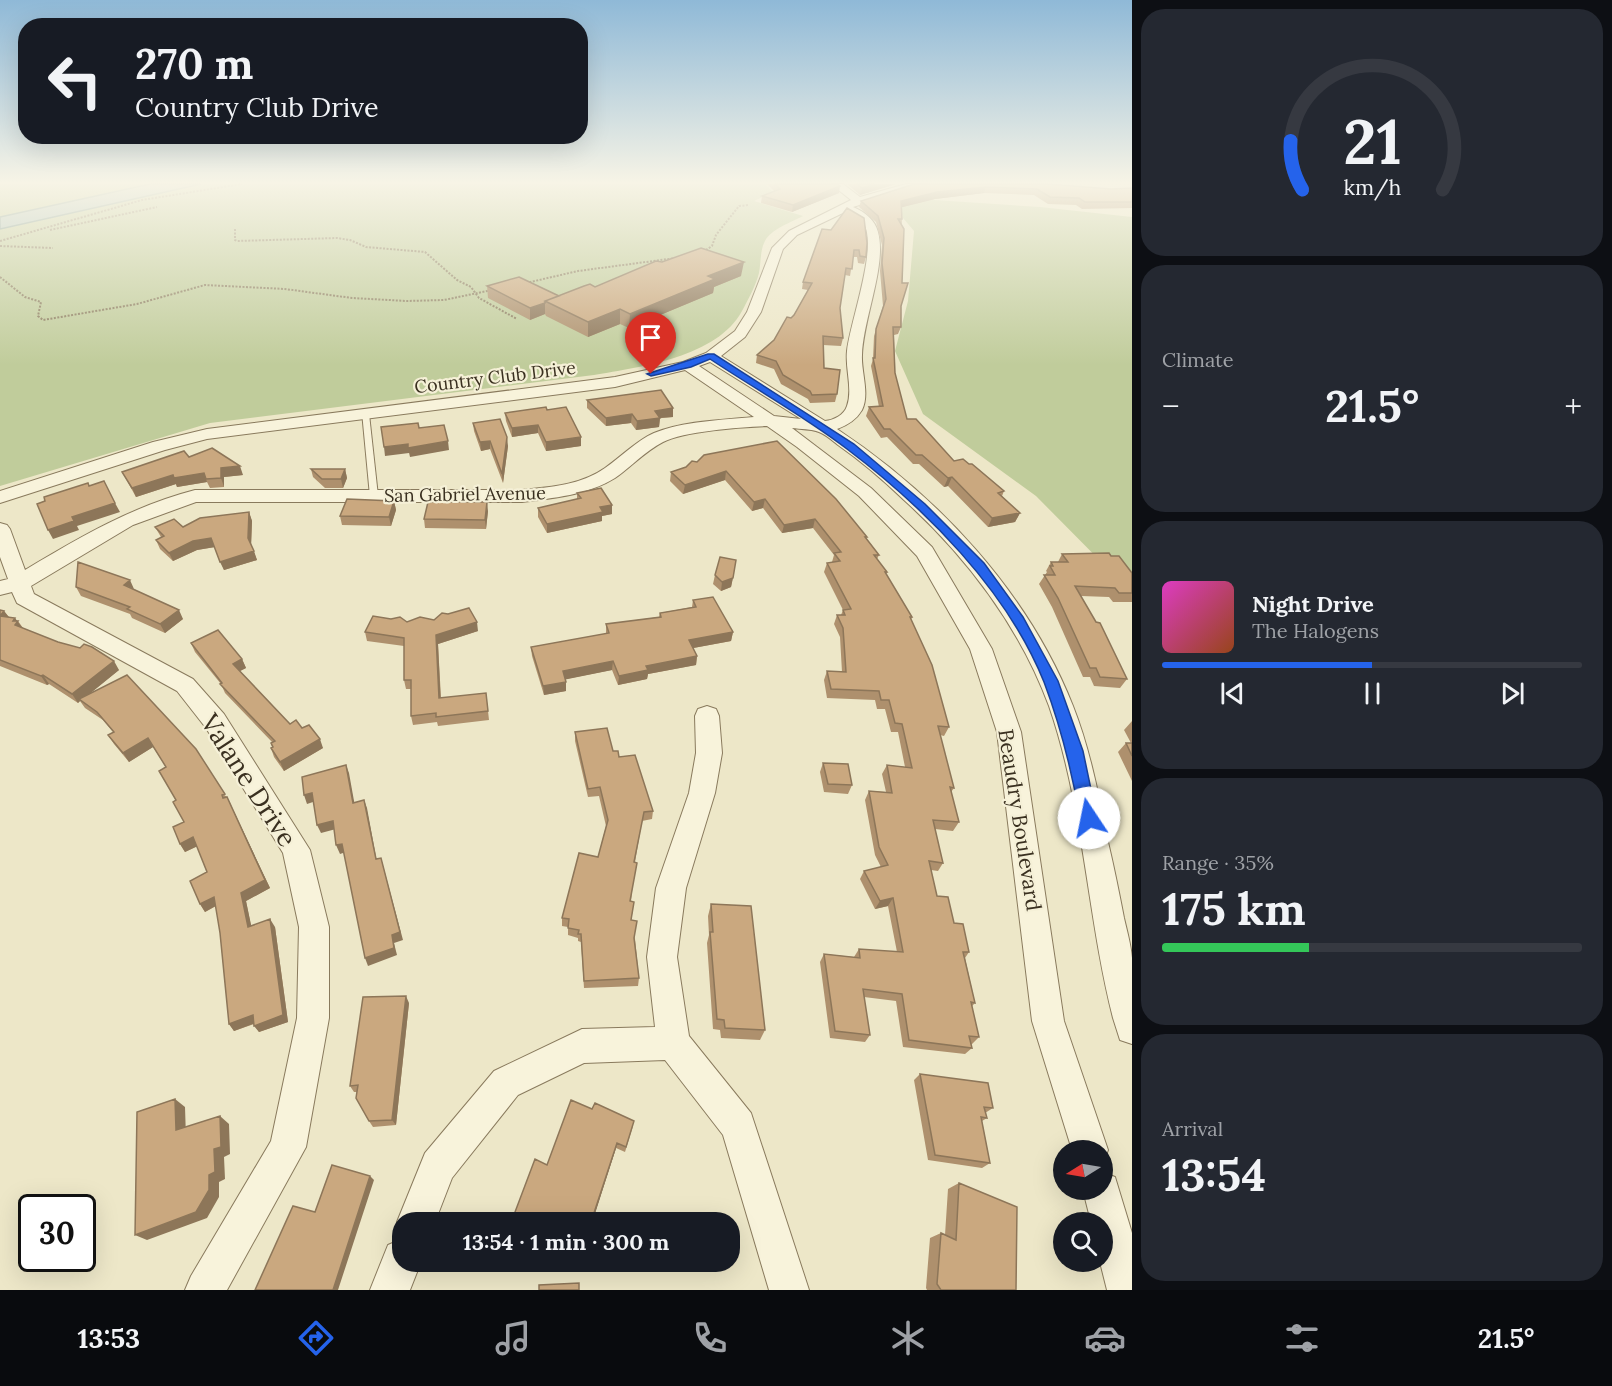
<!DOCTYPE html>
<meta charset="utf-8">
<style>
:root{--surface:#171b24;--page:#242831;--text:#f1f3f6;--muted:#9ea1a6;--line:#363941;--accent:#2563eb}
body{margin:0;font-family:Lora,serif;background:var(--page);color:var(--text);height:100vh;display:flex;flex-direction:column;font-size:22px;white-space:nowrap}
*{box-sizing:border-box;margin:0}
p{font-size:20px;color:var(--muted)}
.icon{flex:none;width:33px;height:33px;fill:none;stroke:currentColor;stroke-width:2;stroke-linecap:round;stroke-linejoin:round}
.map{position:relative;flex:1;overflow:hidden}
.drawer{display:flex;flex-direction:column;gap:9px;padding:9px;background:#0d0f14;width:480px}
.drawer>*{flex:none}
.guide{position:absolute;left:18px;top:18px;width:570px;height:126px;border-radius:24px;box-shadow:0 6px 24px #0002;background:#171b24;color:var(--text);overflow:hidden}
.needle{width:39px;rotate:259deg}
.buttons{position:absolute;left:1053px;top:1140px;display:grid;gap:12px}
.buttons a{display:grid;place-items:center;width:60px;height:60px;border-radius:50%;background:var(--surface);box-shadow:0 6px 24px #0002;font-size:30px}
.speed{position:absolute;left:18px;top:1194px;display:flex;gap:12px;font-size:30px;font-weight:700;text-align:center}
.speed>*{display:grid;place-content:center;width:78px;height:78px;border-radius:50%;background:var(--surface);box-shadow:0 6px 24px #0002;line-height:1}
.speed .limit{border:3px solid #111;border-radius:9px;background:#fff;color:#111}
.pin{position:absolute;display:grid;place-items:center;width:51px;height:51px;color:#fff;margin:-62px -26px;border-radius:50% 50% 50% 0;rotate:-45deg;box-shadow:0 0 6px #0007}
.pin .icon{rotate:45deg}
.me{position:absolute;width:66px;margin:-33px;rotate:349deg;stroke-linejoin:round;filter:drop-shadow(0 0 4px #0008)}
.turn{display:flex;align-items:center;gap:21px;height:126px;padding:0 18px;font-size:27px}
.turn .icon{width:78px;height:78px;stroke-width:2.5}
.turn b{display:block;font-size:42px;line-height:51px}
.big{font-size:45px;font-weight:800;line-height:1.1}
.drawer .card{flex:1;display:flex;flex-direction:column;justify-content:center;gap:9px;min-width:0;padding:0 21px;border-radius:24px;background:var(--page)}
.drawer .dial{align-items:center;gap:0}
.dial svg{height:156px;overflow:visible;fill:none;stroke:var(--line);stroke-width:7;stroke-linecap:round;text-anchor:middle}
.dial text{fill:var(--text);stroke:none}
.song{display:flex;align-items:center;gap:18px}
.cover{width:72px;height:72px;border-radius:9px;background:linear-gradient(135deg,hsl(310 70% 55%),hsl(20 70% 35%))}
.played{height:6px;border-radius:3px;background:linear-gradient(90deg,var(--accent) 50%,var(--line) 50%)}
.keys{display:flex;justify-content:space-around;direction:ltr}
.heat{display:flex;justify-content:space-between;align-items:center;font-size:33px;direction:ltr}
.charge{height:9px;border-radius:4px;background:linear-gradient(90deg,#34c759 35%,var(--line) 0)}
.trip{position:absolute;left:392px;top:1212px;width:348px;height:60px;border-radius:24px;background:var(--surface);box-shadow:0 6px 24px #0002;font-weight:800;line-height:60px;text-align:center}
.menu{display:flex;height:96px;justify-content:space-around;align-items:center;background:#090b0e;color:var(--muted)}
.menu .icon{width:42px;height:42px}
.menu .on{color:var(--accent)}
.menu b{font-size:27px;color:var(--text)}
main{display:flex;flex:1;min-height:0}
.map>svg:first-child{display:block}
.green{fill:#c0cc9b}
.water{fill:#a9c1bd;stroke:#6f908c;stroke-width:1.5}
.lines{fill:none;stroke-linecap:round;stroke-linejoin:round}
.lane-casing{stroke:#897a5d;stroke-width:2}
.street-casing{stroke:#897a5d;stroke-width:2}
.path{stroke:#897a5d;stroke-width:2;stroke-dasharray:2 1.5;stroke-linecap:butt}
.lane{fill:#f8f3db;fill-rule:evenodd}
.street{fill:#f8f3db;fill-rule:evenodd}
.wall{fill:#ae906d}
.shaded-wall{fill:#8d7659}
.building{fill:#caa87f;stroke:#8d7659;stroke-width:1.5}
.route{fill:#2563eb;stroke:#184099;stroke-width:1.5}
.labels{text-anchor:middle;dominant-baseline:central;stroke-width:4.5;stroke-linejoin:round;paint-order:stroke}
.far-street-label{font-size:18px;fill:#3a3020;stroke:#f5f0d7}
.street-label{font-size:21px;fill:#3a3020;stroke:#f5f0d7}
.near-street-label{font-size:26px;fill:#3a3020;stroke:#f5f0d7}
</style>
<main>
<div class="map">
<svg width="1132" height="1290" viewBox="0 0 1132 1290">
<rect width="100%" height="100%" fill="#ede7c8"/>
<path class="green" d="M0 184H765L773 192 754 201 803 216C792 222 771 229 765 241 760 250 761 263 759 273 756 285 748 300 742 311 717 357 641 367 594 375L210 423 0 486Z
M919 199 1040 207 1132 217V593L1036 496 923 414 895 351 908 301 914 231 903 218 900 205Z"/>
<path class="water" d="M150 184H201L0 229V217Z"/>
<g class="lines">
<g class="lane-casing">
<path id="lane" d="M362 412 369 414 378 496 374 499 370 496Z"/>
</g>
<g class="street-casing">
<path id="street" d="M831 184H843L860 197 906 184H927L853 207C865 212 875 220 878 232 887 265 863 319 862 355 861 372 870 394 862 410 856 420 848 425 837 429 938 496 1028 592 1073 706 1090 749 1099 796 1108 842 1114 867 1119 892 1124 918 1127 931 1131 945 1132 958 1132 986 1132 1016 1132 1044L1120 1040 1113 1018C1087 916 1084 807 1049 706 1020 627 966 556 904 500 883 480 861 461 838 445 832 440 825 434 819 432 812 429 800 429 792 428L871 488 932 547 992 649 1021 732 1064 1021 1108 1150 1103 1163 1102 1150H1072L1032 1021 997 732 970 649 917 556 859 496 797 447 767 426C742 427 684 431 663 442 645 451 631 467 615 478 588 495 553 498 522 502H196L133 525 31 586 34 594 193 679 224 714 310 850 329 927V1018L306 1147 227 1290H185L191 1276 271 1141 297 1018 299 927 283 853 206 728 177 691 17 603 12 592 0 595V581L8 579 0 557V523L7 525 10 529 25 570C80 537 133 506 195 490H522C551 487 581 485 605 468 621 457 636 441 654 433 684 421 722 420 754 417L685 370 615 387 207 439 165 450 0 503V491L153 442 207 429 615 377 683 362 706 353 735 331 747 312 772 248 789 231 851 200ZM845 212C852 215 859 218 864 224 878 248 850 322 847 351 845 369 853 389 847 406 844 415 834 420 825 421L721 356 745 337 761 312 783 249 797 235ZM710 362 801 419 774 416 699 366Z
M707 706 716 709 719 716 722 753 715 793 686 888 677 957 689 1036 751 1113 809 1290H769L723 1135 665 1060 584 1063 518 1095 452 1178 435 1222H402V1234L397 1222 425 1153 494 1071 582 1029 655 1027 647 957 656 888 689 793 696 753 695 716 698 709Z
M1102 1172 1115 1177 1132 1233V1290H1107L1100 1262H1102V1222H1091L1083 1190H1102Z
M402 1239V1262H421L410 1290H370L388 1245Z"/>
</g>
<path class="path" d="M235 229V240L237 241 337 238 350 240 366 247 425 252 457 280 471 287 479 298 517 319
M50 230 157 207
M0 241 142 200 242 184
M0 246 53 248
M703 252 712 246 716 235 739 206 749 205
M0 277 25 297 41 302 38 316 43 320 137 304 205 285 285 289 352 298 407 301 444 300 492 290
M526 283 578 271 676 258"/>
<use href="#lane" class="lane"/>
<use href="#street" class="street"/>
</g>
<path class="wall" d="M767 184H837L839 193 792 212 761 203 762 196 775 192Z
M847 184H896L860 195Z
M914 184 1111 189 1132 188V208L1082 209 1076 205 1048 204 1034 195 984 193 935 199 902 207 901 327 898 334 894 335 895 373 907 419 954 461 969 464 1004 491 1002 496 1020 513 1015 522 988 527 948 486 944 487 919 464H913L887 437 881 438 866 416 869 407H879L871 366 873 359 874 336 883 306 880 271 882 245 876 222 859 207 861 201Z
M847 208 866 257 864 264 858 263 857 257H853L850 276 845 275 840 308 843 338 841 346 823 345 824 368 837 394 835 402 810 403 808 399 781 384 774 369 756 363 757 355 774 340 794 315 808 290 802 289 803 282 831 230Z
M741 276 714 287 713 293 629 328 620 324 588 337 546 316 545 314 530 320 488 298 487 286 559 296 595 287Z
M587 400 673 408V417L660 418 659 427 636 430 631 423 606 426 587 408Z
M547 410 581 437V446L546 451 538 433 512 437 506 421 505 413Z
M473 423 508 446 503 483 490 449 481 451 474 431Z
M704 455 867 539 879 555 877 559 887 572 886 574 912 617 911 620 949 727 944 736 940 735 954 788 951 792 959 822 953 831 935 829 943 863 938 871 931 870 937 896 954 923 969 952 965 958 975 1003 972 1006 979 1037 972 1044H971L972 1048 965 1054 903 1047 896 1001 864 997 870 1035 865 1042 830 1038 820 962 824 954 854 957 859 949 897 952 888 906 875 909 860 879 864 871 881 867 875 855 865 800 869 791 886 792 882 774 887 765 905 767 898 732H891L885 709H877L875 700 827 698 824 680 827 671 842 672 840 637 834 624 837 615H841L843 610 824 572 827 563 832 562 834 555 813 528 782 533 763 508 752 511 725 480 683 494 670 481 671 472 686 467 697 462Z
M189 457 243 475 224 477V487L210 488 207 482 177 487 176 484 136 497 122 472Z
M311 469H345L347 478 343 488H325L313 477Z
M577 493 612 505V514L602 516V521L547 533 538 517V508L577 499Z
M394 501 396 510 391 526 342 525 340 516Z
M488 511 486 529 425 528 424 519Z
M249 512 252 521 251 545 257 560 224 570 215 547 197 550 173 561 160 549 156 540 161 537 155 527H183Z
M1062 554 1111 556 1132 573V602H1113L1109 597 1081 596 1127 679 1120 688 1094 686 1090 677H1083L1052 607 1039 584 1047 572 1046 571 1051 562H1058Z
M736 560 731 587 721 591 713 584 715 575Z
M76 587 134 589 183 619 165 633 132 618 130 614 81 596Z
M693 600 733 632 731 641 693 648 697 656 696 665 648 674 647 679 618 685 612 670 566 679V691L544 695 532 656 531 647 606 634V624L659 617 660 613 692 607Z
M0 610 4 611 9 617 18 621 23 628 119 670 90 693 227 797 270 888 246 901 251 926 275 927 288 1022 259 1032 254 1024 234 1031 229 1024 220 933 216 906 205 912 200 904 207 872 197 846 185 852 180 844 184 822 166 767 153 747 129 762 114 744 108 735 113 732 103 720 85 708 80 701 78 703 49 684 47 685 0 666Z
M407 622 478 631 438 644 441 698 486 693 489 720 438 726 437 722 413 725 411 716V689H406L404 680V646L367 641 365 632Z
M191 643 242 659 246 668 240 671 290 724 302 728 323 748 284 771 274 757 271 748 272 747 271 743 272 742 225 693 221 684 195 652Z
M1132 721V781L1118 752 1126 743H1131L1124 730Z
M575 732 613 751 619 757 653 811 652 819 642 821 635 862 631 901 633 910 631 920 635 939 639 978 638 986 584 988 581 942 578 941V938L568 935V927L562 926V918L598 857 606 826 599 796 588 797 575 741Z
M823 763 852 785 848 794 824 792 820 772Z
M711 904 765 1030 760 1040 721 1038 720 1030 713 1029 707 943 709 935 708 916Z
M409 1003 396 1125 373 1127 369 1121 357 1092H354L350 1086Z
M920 1074 993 1108 985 1113 987 1118 982 1121 990 1163 982 1168 928 1160 914 1080Z
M592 1109 633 1126 625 1152 616 1148 594 1216 627 1222H513L512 1220Z
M959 1183 1016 1290H927L926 1288 930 1238 941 1233 945 1235 948 1189Z"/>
<path class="shaded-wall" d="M875 184H896L860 195 862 188Z
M840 186 839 193 792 212 793 205Z
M986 187 984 193 935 199 899 208 901 201 937 192Z
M744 262 741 276 714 287 713 293 629 328 630 314 708 276Z
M545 303V314L530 320V308Z
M620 309V324L588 337V322Z
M673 408V417L660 418 659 427 636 430 637 421 655 411Z
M632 414 631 423 606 426V418Z
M538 425V433L512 437V428Z
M507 437 508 446 503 483 502 474Z
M581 437V446L546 451V442Z
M448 441 449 450 410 457 408 448Z
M490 441V449L481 451 480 442Z
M408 444 409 453 385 456 384 447Z
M240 466 243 475 224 477V487L221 478V468Z
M345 469 347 478 343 488 341 479Z
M726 471 725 480 683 494 685 485Z
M204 473 207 482 177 487 176 484 136 497 132 488 173 475Z
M952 477 948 486 944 487 948 478Z
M765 499 763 508 752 511 754 502Z
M394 501 396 510 391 526 389 517Z
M487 502 488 511 486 529 485 520Z
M115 503 120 512 77 526 79 530 53 539 48 530 72 517Z
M612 505V514L602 516V521L547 533V524L600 507Z
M249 512 252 521 251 547 248 538Z
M1020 513 1015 522 988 527 992 518Z
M815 519 813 528 782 533 784 525Z
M211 538 215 547 197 550 173 561 169 553 193 541Z
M254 551 257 560 224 570 220 562Z
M733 578 731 587 721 591 722 582Z
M130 580 134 589 124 585Z
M179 610 183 619 165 633 160 624Z
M4 611 11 620 0 616Z
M15 618 24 630 21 634 13 621Z
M477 622 478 631 438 644 441 707 439 698 436 635Z
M733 632 731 641 688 649 689 640Z
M697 656 696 665 648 674 647 679 618 685 619 676 646 666Z
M242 659 246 668 236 673 233 664Z
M114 661 119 670 81 701 79 699 80 701 78 703 72 694Z
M613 661 612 670 563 680V671Z
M43 675 49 684 47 685 41 676Z
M566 682V691L544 695 543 686Z
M148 738 153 747 129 762 123 753Z
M320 739 323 748 284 771 280 762Z
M346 765 349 773 356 812 353 803Z
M312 793 316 801 307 804 304 795Z
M227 797 270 888 246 901 253 934 248 927 241 893Z
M364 800 367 808 378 868 376 859Z
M333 821 336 829 321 833 317 825Z
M193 837 198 846 185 852 180 844Z
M342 844 346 852 340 854 336 845Z
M381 858 403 940 394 943 397 955 368 966 365 958Z
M214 897 219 904 205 912 200 904Z
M893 898 888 906 875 909 880 901Z
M270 919 275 927 288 1022 259 1032 254 1026Z
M406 996 409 1003 396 1125 392 1120Z
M253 1015 258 1022 234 1031 229 1024Z
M175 1099 185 1107 186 1138 176 1130Z
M220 1116 229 1124 230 1154 224 1157 225 1179 219 1182V1197L207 1218 147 1240 135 1235 214 1149Z
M617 1143 616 1148 593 1220V1216Z
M370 1176 374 1180 338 1290H333Z"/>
<path class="building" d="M775 184H837L840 186 793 205 762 196 780 189Z
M857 184H875L862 188Z
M914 184H1048L1111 189 1132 188V202H1085L1079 198 1050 197 1037 189 986 187 937 192 901 201 902 219H898L904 229 902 283H908L901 306V327H893L895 373 907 419H916L954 461 963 459 969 464H972L1004 491 998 493 1020 513 992 518 952 477 948 478 922 455H916L890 429H884L869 407 883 406 873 358H875L876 329 886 299 882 263 884 238 878 216 861 201Z
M847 208 864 218 867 243 866 257 860 256 859 250H854L852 269 846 268 840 308 843 338 823 336 824 368 840 370 837 394 812 395 810 391 783 375 776 361 757 355 774 340 787 317 791 318 794 315 812 283 803 282 822 229 831 230Z
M701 248 744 262 708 276 715 279 630 314 620 309 588 322 545 301 584 286 590 284 595 287 656 261 662 262Z
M519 277 559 296 545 301V303L530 308 487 286Z
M661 390 673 408 655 411 660 418 637 421 632 414 606 418 587 400Z
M546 407 547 410 566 407 581 437 546 442 538 425 512 428 505 413Z
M500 419 507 437 502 474 490 441 480 442 473 423Z
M418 423 419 428 444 425 448 441 408 448V444L384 447 381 427Z
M777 441 836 499 867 537H865L879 555H874L887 572H885L912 617H910L932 665 949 727 938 726 954 788 950 787 959 822 933 820 943 863 929 861 937 896 948 897 954 923 963 924 969 952H963L975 1003 971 1002 979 1037 969 1036 972 1048 909 1040 902 994 863 989 870 1035 835 1031 824 954 860 958 859 949 903 952 893 898 880 901 864 871 888 865 879 847 869 791 892 793 887 765 912 768 902 724 895 723 889 700H881L879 691 831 689 827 671 846 672 843 628 837 615H845L843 610 851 609 827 563 840 561 834 553 841 552 815 519 784 525 765 499 754 502 726 471 685 485 671 472 686 467 692 461 697 462 704 455Z
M212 448 240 466 221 468V478L206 479 204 473 174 478 173 475 132 488 122 472 184 451 189 457Z
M311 469H345L341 479H322Z
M104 481 115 503 72 517 74 521 48 530 37 504 45 501 44 497 88 483 89 486Z
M601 488 612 505 600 507 603 512 547 524 538 508 581 498 577 493Z
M347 499 394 501 389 517 340 516Z
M428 502H487L485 520 424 519Z
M249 512 248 538 254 551 220 562 211 538 193 541 169 553 156 540 164 536 155 527 174 519 183 527 200 518Z
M1109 553 1111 556H1119L1132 573V593H1119L1115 588 1075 586 1096 622 1100 623 1127 679 1100 677 1096 668H1090L1058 598 1044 575H1055L1050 566H1053L1051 562H1068L1062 554Z
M720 557 736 560 733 578 722 582 715 575Z
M78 562 130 580 124 585 179 610 160 624 127 609 130 607 76 587Z
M713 597 733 632 689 640 697 656 646 666 648 670 619 676 613 661 563 671 566 682 543 686 531 647 609 633 606 624 661 617 660 613 696 607 693 600Z
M469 608 477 622 436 635 439 698 486 693 488 711 436 717V713L411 716V680H404V638L365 632 373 616 391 619 400 617 407 622 420 617 434 620 442 613 448 614Z
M0 610 4 611 0 616Z
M0 616 15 618 13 621H18L15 625 58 642 80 648 84 644 92 647 114 661 72 694 43 675 41 676 0 660Z
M218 630 242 659 233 664 290 724 296 720 302 728 309 725 320 739 280 762 271 748 273 747 271 743 275 741 220 684 222 683 191 643Z
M127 675 196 749 225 794 222 795 223 798 227 797 265 880 241 893 248 927 270 919 283 1015 254 1026 253 1015 229 1024 220 933 214 897 200 904 190 881 207 872 193 837 180 844 173 827 184 822 173 802 176 800 159 771 166 767 148 738 123 753 108 735 114 732 97 712 79 699Z
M607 728 613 751H618L619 757 635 755 653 811 644 812 634 862 637 863 630 901 634 902 631 920 637 921 634 938 639 978 584 981 581 934H578L579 930 568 928 569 919 562 918 579 853 598 857 608 820 600 787 588 789 575 732Z
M1126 743H1132V756Z
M823 763 848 764 852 785 828 784Z
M346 765 353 803 364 800 376 859 381 858 400 932 392 935 394 948 365 958 342 844 336 845 333 821 317 825 312 793 304 795 302 777Z
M711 904 751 906 765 1030 725 1028 724 1020 717 1019 710 932H713Z
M406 996 392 1120 369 1121 356 1098 358 1085 350 1086 363 997Z
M920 1074 988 1083 993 1108 984 1107 987 1118 981 1117 990 1163 935 1155Z
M175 1099 176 1130 220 1116 221 1147 214 1149 215 1172 209 1175V1190L196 1212 135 1235 137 1112Z
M571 1100 592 1109 595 1103 634 1121 626 1147 617 1143 593 1216 626 1214 627 1222H517L512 1220 535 1159 547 1165Z
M332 1165 370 1176 333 1290H255L293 1206 315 1212Z
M959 1183 1017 1207 1016 1290H941L937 1284 941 1233 956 1240Z
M579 1283V1290H539V1285Z"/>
<linearGradient id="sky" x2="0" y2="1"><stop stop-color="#8fb9d7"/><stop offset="0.5" stop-color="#f7f4e6"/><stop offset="1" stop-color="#f7f4e6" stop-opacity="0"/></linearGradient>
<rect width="1132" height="365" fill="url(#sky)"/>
<path class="route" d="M708 354H714L854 444 925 504 984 563 1023 617 1058 681 1083 751 1097 818 1095 823 1089 825 1083 823 1080 818C1072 772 1061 727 1044 682 1007 590 925 508 847 449 804 416 755 389 710 359L691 367 651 376 647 374Z"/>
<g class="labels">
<g class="far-street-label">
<text transform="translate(495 377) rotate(-7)">Country Club Drive</text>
<text transform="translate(465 494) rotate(-1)">San Gabriel Avenue</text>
</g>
<g class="street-label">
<text transform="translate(1020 820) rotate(81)">Beaudry Boulevard</text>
</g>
<g class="near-street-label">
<text transform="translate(249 780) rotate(57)">Valane Drive</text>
</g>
</g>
</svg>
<div class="buttons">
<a><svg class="needle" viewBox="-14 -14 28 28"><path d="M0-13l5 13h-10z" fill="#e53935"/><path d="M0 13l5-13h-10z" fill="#9ea1a6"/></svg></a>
<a><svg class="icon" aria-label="search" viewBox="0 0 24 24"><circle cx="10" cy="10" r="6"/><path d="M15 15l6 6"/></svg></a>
</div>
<div class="speed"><div class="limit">30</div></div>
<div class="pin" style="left:651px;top:374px;background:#d93025"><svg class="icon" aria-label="arrive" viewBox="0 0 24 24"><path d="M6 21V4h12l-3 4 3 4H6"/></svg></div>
<svg class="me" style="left:1089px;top:818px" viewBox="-20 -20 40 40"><circle r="19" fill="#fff"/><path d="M0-13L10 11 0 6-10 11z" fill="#2563eb"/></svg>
<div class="trip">13:54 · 1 min · 300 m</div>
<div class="guide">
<div class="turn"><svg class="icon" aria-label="left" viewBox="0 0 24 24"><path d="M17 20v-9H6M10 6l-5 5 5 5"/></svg><div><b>270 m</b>Country Club Drive</div></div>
</div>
</div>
<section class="drawer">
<div class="card dial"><svg viewBox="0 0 100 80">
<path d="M14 69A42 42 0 1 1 86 69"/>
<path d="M14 69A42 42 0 0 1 8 44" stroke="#2563eb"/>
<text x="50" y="56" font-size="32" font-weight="700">21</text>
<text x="50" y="72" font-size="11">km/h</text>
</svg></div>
<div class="card"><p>Climate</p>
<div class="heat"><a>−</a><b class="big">21.5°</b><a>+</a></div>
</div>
<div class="card">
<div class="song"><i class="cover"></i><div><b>Night Drive</b><p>The Halogens</p></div></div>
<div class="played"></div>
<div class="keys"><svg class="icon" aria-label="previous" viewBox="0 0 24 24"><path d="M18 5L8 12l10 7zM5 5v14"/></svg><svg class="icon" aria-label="pause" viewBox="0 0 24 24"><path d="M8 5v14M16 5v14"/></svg><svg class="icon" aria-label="next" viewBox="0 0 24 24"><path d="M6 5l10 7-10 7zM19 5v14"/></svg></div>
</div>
<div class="card"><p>Range · 35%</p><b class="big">175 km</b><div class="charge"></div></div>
<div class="card"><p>Arrival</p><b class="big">13:54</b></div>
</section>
</main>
<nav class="menu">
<b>13:53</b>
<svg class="icon on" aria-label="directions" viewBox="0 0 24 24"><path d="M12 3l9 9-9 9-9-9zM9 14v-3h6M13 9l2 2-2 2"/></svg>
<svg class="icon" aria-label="music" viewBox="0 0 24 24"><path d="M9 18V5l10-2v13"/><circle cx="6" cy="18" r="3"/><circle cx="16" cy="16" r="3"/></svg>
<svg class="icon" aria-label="phone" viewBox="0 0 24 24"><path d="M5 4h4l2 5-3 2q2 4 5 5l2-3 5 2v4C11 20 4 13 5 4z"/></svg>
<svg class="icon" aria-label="climate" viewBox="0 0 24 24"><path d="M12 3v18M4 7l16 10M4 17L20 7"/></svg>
<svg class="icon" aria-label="car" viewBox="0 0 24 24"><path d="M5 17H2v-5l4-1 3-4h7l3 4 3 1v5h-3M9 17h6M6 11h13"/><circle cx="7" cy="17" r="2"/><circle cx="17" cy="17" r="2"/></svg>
<svg class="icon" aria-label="filters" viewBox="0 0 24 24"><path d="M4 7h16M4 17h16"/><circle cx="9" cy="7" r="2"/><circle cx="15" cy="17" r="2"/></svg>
<b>21.5°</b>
</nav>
